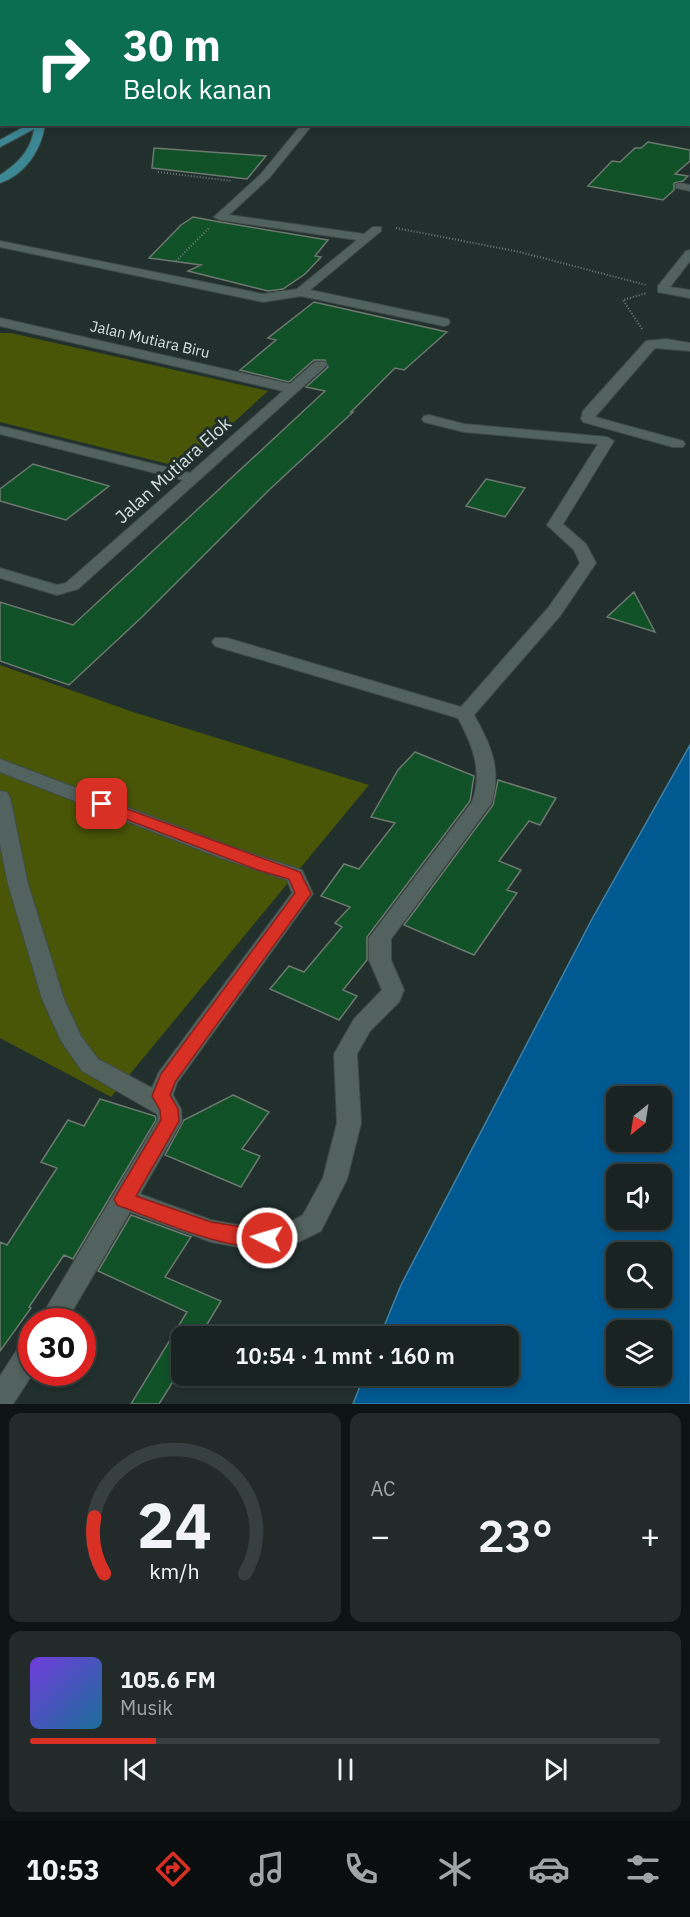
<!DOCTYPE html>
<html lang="id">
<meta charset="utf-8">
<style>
:root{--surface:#192322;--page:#222b2a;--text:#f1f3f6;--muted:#9fa4a5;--line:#374040;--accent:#d93025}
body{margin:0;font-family:"IBM Plex Sans",sans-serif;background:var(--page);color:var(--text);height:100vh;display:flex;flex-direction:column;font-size:22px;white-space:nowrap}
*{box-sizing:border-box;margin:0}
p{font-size:20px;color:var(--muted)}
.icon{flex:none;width:33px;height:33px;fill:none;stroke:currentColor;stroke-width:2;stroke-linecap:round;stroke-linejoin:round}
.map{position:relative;height:1404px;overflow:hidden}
.panel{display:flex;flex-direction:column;gap:9px;padding:9px;background:#0e1313;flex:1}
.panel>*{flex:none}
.top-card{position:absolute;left:0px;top:0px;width:690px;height:126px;box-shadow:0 3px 9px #0003,0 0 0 2px var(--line);background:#0b6e4f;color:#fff;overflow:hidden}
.needle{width:39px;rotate:210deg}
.tools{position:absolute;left:606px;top:1086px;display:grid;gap:12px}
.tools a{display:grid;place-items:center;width:66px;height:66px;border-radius:12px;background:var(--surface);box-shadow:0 3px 9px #0003,0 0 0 2px var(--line);font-size:30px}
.speed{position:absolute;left:18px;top:1308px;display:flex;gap:12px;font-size:30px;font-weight:700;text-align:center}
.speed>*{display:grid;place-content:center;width:78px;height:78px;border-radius:50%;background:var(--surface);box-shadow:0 3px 9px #0003,0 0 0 2px var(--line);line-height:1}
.speed .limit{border:9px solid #d22;background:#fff;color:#111}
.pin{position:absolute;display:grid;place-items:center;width:51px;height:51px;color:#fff;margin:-26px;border-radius:12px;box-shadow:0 3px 9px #0006}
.me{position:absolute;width:66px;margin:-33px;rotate:275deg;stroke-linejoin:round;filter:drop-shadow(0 0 4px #0008)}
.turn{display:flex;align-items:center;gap:21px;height:126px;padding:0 24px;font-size:27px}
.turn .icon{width:78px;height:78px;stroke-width:2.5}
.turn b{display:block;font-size:42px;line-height:51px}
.big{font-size:45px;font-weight:600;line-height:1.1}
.panel .tile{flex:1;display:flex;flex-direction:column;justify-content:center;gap:9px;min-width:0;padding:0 21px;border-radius:12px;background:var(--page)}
.panel .dial{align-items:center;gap:0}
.dial svg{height:156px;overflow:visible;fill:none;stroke:var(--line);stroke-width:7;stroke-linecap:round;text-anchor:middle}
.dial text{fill:var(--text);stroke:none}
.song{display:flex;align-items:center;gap:18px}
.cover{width:72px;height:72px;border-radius:9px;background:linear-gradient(135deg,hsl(260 70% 55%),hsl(200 70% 35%))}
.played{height:6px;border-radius:3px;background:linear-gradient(90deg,var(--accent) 20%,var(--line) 20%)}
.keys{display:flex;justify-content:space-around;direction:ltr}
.heat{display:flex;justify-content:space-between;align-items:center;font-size:33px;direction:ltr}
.panel .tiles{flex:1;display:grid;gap:9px;grid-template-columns:1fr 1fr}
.tile:last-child{grid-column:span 2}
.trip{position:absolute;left:171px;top:1326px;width:348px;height:60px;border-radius:12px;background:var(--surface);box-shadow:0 3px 9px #0003,0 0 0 2px var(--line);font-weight:600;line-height:60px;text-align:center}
.tab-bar{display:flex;height:96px;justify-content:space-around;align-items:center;background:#0a0e0e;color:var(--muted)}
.tab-bar .icon{width:42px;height:42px}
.tab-bar .selected{color:var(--accent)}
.tab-bar b{font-size:27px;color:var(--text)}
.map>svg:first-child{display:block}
.green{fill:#495607}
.water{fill:#005991;stroke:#4082a8;stroke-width:1.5;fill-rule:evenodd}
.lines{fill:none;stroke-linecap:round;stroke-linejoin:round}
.canal{fill:#005991;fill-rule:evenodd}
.building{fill:#105128;stroke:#6d786f;stroke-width:1.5}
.minor-casing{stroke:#3f4b49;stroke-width:2}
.major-casing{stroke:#3f4b49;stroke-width:2}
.path{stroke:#717c7a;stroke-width:2;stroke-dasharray:1 2;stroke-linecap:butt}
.minor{fill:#52625f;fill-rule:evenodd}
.major{fill:#3b8794;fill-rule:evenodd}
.route{fill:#d93025;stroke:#8d1f18;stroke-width:1.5}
.labels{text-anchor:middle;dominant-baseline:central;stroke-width:6;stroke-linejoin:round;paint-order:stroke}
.far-street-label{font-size:15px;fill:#d7e0de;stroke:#212f2d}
.street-label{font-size:18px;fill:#d7e0de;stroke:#212f2d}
</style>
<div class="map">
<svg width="690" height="1404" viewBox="0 0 690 1404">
<rect width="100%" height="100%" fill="#212f2d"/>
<path class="green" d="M0 333H11L268 391 184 468 0 422Z
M0 665 133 712 369 785 111 1097 0 1038Z"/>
<path class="water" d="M690 745V1404H353L364 1376H508V1336H380L401 1285 592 919ZM616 1096H662V1142H616ZM616 1174H662V1220H616ZM616 1252H662V1298H616ZM616 1330H662V1376H616Z"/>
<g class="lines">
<path class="canal" d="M292 0H307L291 2Z"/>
</g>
<path class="building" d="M648 142 690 150V161L675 174 688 176 683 181 674 183V190L663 200 588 186 612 161 620 162 635 148H641Z
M154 148 266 156 247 179 152 168Z
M193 217 220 222 328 240 315 256 321 257 305 274 283 289 268 291 188 271 201 265 149 258 181 225Z
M314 302 447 332 404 370 395 368 351 412H353L269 490 142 617 69 685 0 661V602L73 625 325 391 306 387 328 367 325 360H314L289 382 240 370 276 340 268 338Z
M33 464 109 486 66 520 0 501V489Z
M486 479 525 488 505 517 466 506Z
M634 592 655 632 607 617Z
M415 752 474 776 470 801 367 937V960L343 990 357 996 339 1020 270 989 289 966 304 972 342 927 335 923 350 907 321 896 344 864 359 869 395 823 371 817 398 770Z
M498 780 556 798 540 825 529 821 499 861 521 870 507 890 517 893 474 955 404 925 493 805Z
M233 1095 269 1112 242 1149 260 1156 241 1187 165 1155 184 1120Z
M100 1099 155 1116 156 1120 73 1259 64 1255 29 1307 31 1308 0 1351V1242L7 1245 57 1168 41 1162 68 1120 84 1126Z
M131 1215 191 1237 165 1277 221 1301 200 1336H182V1367L159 1404H131L187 1312 98 1271Z"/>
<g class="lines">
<g class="minor-casing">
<path id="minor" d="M20 0H29L18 2Z
M127 0H145L147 2H128Z
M405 0 416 2H404Z
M581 0H593L595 2H582Z
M620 0 635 2H621Z
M664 0H674L662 2Z
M686 0H690V4L684 2Z
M0 8H2L0 13Z
M688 63 690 64V70L688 69Z
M688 109H690V115H688Z
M302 124H313L269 178 229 215 364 234 373 227H381V231L310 290 448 319 450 322 448 325 444 326 301 296 263 302 0 247V241L263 294 297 289 357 240 220 220 214 217 261 174Z
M680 183 690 185V191L676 188V184Z
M690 250V261L670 287 690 290V298L658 292V286L686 251Z
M0 318 290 384 315 362H325L327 365 78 589 57 595 0 578V568L57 585 66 583 183 480 0 434V426L190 473 283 391 0 326Z
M666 339 690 343V351L655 348 595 417 683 441 685 444 683 447H673L583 422 581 419 583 411 646 341Z
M429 415 464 424 607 437 614 441 563 524 586 544 596 563 560 616 474 715C491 745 502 770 491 804L391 939V960L404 990 399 1002 370 1031 357 1054 361 1123 347 1179 321 1231 284 1249H249L211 1242 130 1212 66 1322H38L158 1120 157 1114 82 1071 61 1041 42 999 8 884 0 845V791L7 792 10 797 28 884 64 999 81 1036 98 1059 152 1088 159 1072 292 893 287 880 218 857 0 772V759L232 847 302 870 313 894 177 1083 173 1095 181 1109 182 1121 140 1194 211 1220 249 1227H281L303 1215 323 1178 337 1123 334 1054 354 1019 382 990 369 960V938L472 802C483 771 473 746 458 718L215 646 212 642 215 638H227L461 707 548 608 580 563 574 550 547 525 598 444 464 432 424 422 422 419 424 416Z
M32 1339V1372H34L13 1404H0V1376L22 1342Z"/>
</g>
<g class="major-casing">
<path id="major" d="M310 0H320L309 2Z
M29 124H45C42 149 25 175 0 183V175C17 164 31 151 34 129L0 147V140Z"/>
</g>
<path class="path" d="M158 172 232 181
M396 228 520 252 646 285
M176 261 209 228
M642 329 623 300 647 293"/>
<use href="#minor" class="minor"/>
<use href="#major" class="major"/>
</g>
<path class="route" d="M102 800 300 872 311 894 175 1082 170 1095 178 1109 179 1121 136 1196 211 1222 273 1232 276 1238 273 1244C238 1257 153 1218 117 1205L114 1199 161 1120 160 1110 152 1096 161 1074 295 893 289 879 258 870 97 808 95 804Z"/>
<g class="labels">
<g class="far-street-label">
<text transform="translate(150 339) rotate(13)">Jalan Mutiara Biru</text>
</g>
<g class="street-label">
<text transform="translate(173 470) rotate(-42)">Jalan Mutiara Elok</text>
</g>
</g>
</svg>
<div class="tools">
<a><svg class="needle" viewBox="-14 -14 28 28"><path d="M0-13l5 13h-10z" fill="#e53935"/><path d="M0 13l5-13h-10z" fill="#9fa4a5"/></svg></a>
<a><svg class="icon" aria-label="sound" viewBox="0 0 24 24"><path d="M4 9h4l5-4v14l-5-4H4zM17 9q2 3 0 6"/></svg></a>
<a><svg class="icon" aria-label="search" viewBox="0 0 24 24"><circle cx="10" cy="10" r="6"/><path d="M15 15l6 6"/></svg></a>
<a><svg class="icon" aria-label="layers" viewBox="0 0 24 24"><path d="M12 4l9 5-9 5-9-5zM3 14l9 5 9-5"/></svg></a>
</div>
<div class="speed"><div class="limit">30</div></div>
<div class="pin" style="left:102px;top:804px;background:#d93025"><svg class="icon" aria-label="arrive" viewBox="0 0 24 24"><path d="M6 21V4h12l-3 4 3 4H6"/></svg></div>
<svg class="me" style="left:267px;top:1238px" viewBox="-20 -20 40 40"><circle r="17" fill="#d93025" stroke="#fff" stroke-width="3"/><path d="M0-11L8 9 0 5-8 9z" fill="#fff"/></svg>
<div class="trip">10:54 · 1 mnt · 160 m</div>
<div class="top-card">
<div class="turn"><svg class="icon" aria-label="right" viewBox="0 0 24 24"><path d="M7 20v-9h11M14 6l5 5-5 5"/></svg><div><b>30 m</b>Belok kanan</div></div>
</div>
</div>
<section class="panel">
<div class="tiles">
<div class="tile dial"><svg viewBox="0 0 100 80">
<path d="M14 69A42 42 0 1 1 86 69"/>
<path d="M14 69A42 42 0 0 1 9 40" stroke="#d93025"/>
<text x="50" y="56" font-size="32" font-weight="700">24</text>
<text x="50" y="72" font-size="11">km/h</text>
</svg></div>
<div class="tile"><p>AC</p>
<div class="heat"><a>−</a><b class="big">23°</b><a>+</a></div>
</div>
<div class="tile">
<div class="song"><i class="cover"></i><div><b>105.6 FM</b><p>Musik</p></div></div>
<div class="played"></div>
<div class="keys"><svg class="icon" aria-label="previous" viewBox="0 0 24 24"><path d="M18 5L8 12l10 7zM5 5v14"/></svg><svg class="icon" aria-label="pause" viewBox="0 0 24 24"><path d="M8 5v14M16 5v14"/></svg><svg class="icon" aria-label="next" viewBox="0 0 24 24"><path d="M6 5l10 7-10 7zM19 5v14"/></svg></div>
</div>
</div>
</section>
<nav class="tab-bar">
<b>10:53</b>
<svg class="icon selected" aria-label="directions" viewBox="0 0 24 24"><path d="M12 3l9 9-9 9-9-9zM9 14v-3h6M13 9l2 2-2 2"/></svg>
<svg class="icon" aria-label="music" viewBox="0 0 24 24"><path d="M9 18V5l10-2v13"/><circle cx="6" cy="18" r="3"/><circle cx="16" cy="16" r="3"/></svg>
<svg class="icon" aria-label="phone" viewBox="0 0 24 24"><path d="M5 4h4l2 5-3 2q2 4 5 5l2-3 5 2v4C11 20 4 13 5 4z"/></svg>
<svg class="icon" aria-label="climate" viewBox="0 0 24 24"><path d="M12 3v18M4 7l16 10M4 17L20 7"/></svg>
<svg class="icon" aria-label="car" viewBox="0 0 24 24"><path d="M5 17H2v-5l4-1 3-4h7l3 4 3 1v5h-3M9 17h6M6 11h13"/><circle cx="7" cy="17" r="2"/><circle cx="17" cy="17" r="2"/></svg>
<svg class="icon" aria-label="filters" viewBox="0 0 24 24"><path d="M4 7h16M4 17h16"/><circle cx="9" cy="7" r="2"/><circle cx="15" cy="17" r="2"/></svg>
</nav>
